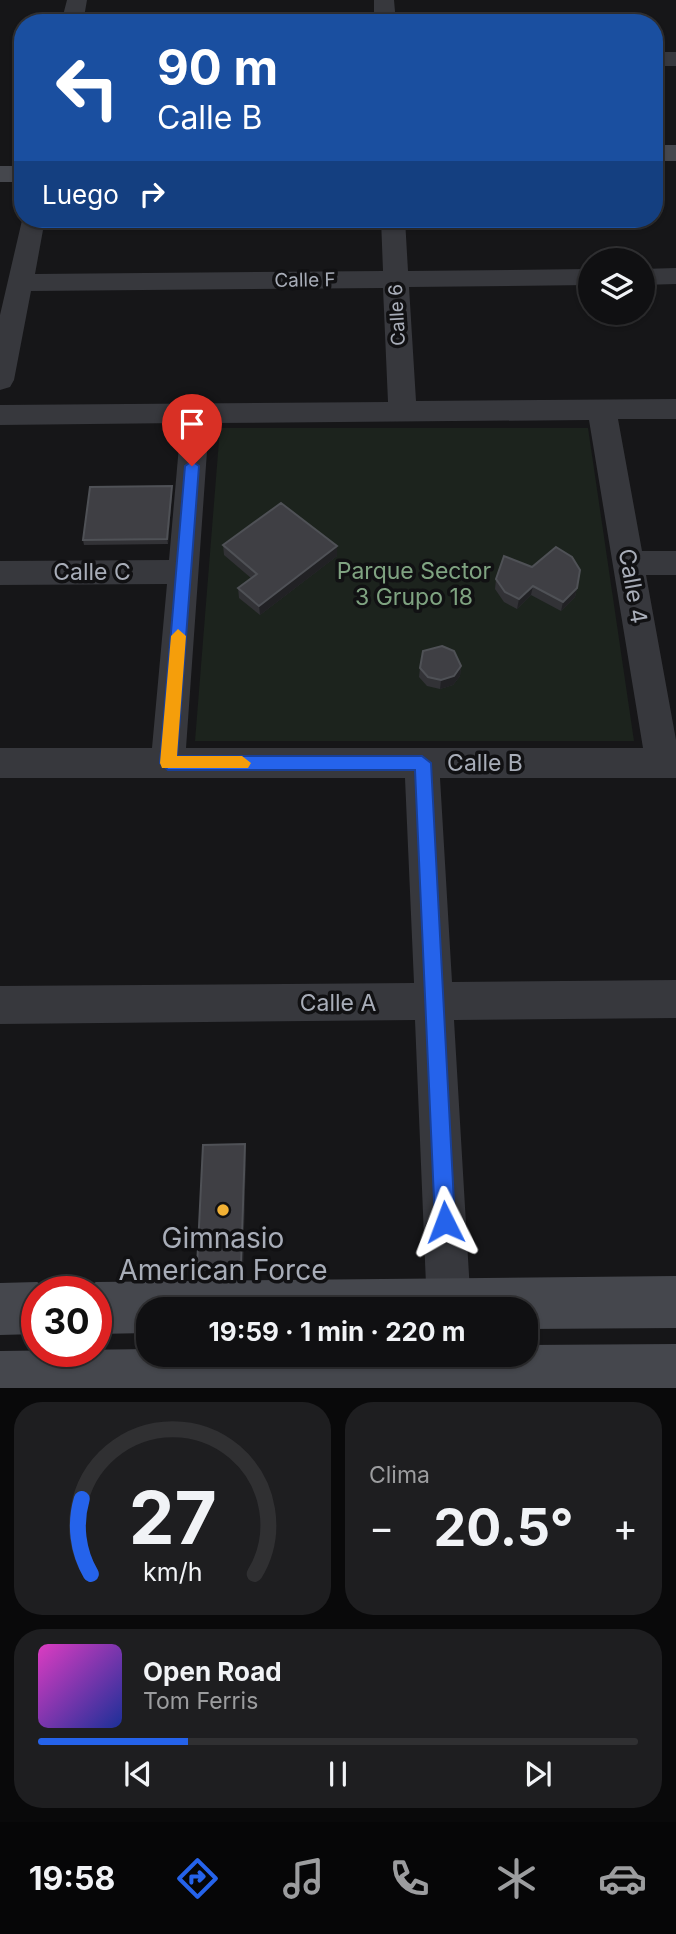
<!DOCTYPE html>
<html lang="es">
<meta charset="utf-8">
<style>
:root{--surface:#101012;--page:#1e1e20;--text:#f1f3f6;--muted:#9c9d9f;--line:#303032;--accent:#2563eb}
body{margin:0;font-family:Inter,sans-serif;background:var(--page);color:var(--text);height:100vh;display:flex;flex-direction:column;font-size:26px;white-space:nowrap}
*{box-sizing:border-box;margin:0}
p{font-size:23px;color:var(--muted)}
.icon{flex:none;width:38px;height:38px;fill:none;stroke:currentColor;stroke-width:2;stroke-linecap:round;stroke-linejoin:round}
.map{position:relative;height:1388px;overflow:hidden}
.panel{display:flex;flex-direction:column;gap:14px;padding:14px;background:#09090a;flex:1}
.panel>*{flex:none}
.guide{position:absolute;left:14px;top:14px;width:649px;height:214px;border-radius:28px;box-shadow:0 2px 5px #0004,0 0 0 2px var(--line);background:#1a4fa0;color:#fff;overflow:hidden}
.buttons{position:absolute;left:578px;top:248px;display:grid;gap:14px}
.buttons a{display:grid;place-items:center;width:77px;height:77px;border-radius:50%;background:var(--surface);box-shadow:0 2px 5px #0004,0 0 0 2px var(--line);font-size:35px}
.speed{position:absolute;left:21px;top:1276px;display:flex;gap:14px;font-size:35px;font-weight:700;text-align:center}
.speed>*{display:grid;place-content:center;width:91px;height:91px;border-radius:50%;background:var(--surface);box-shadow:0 2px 5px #0004,0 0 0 2px var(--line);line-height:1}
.speed .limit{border:10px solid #d22;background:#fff;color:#111}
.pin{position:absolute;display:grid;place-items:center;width:60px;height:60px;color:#fff;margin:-72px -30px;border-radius:50% 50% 50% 0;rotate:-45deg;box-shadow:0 0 7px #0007}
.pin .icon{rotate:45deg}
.me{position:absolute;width:77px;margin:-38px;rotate:357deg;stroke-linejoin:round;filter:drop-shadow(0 0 5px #0008)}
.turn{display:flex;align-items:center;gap:24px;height:147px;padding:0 28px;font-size:32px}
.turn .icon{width:91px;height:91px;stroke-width:2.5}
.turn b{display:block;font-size:49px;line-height:60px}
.then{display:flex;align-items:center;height:66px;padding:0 28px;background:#0003;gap:14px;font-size:26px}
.big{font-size:52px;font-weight:700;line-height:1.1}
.panel .tile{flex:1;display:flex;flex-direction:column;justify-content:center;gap:10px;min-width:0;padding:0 24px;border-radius:28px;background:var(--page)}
.panel .dial{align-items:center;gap:0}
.dial svg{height:182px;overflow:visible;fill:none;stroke:var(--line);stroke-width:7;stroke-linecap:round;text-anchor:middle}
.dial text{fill:var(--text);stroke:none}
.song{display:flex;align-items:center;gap:21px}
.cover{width:84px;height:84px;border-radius:10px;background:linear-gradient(135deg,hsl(310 70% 55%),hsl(230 70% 35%))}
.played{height:7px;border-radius:4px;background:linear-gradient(90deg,var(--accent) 25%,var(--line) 25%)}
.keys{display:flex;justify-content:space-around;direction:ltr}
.heat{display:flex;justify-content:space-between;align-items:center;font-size:38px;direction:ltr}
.panel .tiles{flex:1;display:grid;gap:14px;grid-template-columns:1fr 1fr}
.tile:last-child{grid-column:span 2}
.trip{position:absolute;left:136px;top:1297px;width:402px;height:70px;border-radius:28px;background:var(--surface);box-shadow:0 2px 5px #0004,0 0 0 2px var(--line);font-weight:700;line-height:70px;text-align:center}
.menu{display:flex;height:112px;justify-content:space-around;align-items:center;background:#060607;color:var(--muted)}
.menu .icon{width:49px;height:49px}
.menu .selected{color:var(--accent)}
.menu b{font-size:32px;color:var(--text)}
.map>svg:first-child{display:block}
.green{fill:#1c231d}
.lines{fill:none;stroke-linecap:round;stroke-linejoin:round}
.street{fill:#37383d;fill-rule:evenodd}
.secondary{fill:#45474d;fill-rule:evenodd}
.wall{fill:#323236}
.shaded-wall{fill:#212124}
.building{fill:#3f3f44;stroke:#4f5156;stroke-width:2}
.route{fill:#2563eb;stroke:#184099;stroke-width:2}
.slow{fill:#f59e0b}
.poi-dot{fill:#f2b134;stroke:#111113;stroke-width:2.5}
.labels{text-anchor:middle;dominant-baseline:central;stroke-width:7;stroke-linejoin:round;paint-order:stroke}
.far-street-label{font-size:19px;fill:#a8adb8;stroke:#111113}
.park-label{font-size:23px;fill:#7fa381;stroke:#111113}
.street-label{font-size:23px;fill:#a8adb8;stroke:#111113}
.near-poi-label{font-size:28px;fill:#a8adb8;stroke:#111113}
</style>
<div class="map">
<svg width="676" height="1388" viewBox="0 0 676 1388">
<rect width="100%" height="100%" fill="#161618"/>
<path class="green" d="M220 428H588L634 741H195Z"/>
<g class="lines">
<path class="street" d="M67 0H87L83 23H61Z
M374 0H394L396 23H374Z
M654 52H676V66H654Z
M23 216V219H45L35 274 383 271 381 219H405L408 271 590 269V285L409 287 416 401 676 399V419H618L642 551H676V575H646L676 740V778H440L452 982 676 980V1018L454 1020 471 1309H427L415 1020 0 1024V986L414 983 405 778H0V748H152L167 584 0 585V561L169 560 181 423 0 425V405L388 402 383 288 31 291 14 380 10 387 0 390V315ZM589 420 643 748H186L209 423Z
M676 268V284L642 285V269Z"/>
<path class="secondary" d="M654 145H676V161H654Z
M0 166H23V182H0Z
M676 1276V1328L527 1329V1309H149V1333L96 1334V1292H77L96 1282Z
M37 1282 56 1292H37V1334L0 1335V1283Z
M676 1344V1388H0V1351L149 1349V1354H527V1345Z"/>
</g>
<path class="wall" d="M172 486V492L168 544 84 545 83 540Z
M223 545 337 556 260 615 239 598 238 588 251 578 224 555Z
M496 579 577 588 575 597 561 611 531 595 517 609 504 602 495 589Z
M461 666 460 676 453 685 440 689 427 686 419 677 420 668Z
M245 1144 246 1150 243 1270 199 1271 197 1267Z"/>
<path class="shaded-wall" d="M172 486V492L168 544 167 539Z
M337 546V556L260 615 259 606Z
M533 586 531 595 517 609 519 599Z
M577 588 575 597 561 611 563 602Z
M461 666 460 676 453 685 440 689 441 680Z
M245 1144 246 1150 243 1270 241 1266Z"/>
<path class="building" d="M172 486 167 539 83 540 90 487Z
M281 503 337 546 259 606 238 588 257 574 223 545Z
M556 547 572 557 580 570 577 588 563 602 533 586 519 599 505 592 496 579 504 556 532 567Z
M442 646 454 651 461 666 454 676 441 680 428 677 420 668 423 651Z
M245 1144 241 1266 197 1267 203 1145Z"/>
<path class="route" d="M192 461 199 466 177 756H422L431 763 455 1222 452 1229 445 1232 438 1229 435 1222 415 770H168L160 763 185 466Z"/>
<path class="slow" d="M178 629 186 636 177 756H242L251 763 248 768H162L160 763 171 636Z"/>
<circle class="poi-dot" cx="223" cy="1210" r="7"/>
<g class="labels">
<g class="far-street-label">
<text transform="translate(305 280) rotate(-1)">Calle F</text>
<text transform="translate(397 315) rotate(-93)">Calle 6</text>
</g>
<g class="park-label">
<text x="414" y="571">Parque Sector<tspan x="414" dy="26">3 Grupo 18</tspan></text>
</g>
<g class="street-label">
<text x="92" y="572">Calle C</text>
<text transform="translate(633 586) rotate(80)">Calle 4</text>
<text x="485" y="763">Calle B</text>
<text x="338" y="1003">Calle A</text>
</g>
<g class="near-poi-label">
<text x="223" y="1238">Gimnasio<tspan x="223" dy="32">American Force</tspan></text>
</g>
</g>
</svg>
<div class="buttons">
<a><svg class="icon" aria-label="layers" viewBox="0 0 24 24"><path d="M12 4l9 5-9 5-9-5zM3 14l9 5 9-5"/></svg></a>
</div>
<div class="speed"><div class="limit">30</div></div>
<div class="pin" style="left:192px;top:466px;background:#d93025"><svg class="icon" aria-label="arrive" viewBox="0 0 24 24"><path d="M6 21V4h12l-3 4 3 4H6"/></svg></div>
<svg class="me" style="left:445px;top:1222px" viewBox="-20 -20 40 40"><path d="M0-17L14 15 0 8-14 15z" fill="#2563eb" stroke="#fff" stroke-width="4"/></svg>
<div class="trip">19:59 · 1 min · 220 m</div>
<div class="guide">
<div class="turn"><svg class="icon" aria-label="left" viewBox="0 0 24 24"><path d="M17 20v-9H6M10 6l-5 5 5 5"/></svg><div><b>90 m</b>Calle B</div></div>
<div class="then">Luego<svg class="icon" aria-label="right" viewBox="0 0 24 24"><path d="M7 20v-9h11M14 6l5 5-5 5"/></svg></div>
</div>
</div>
<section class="panel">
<div class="tiles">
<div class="tile dial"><svg viewBox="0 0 100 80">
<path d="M14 69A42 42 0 1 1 86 69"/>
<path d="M14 69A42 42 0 0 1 10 36" stroke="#2563eb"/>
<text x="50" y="56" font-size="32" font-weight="700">27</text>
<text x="50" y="72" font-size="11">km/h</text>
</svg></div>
<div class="tile"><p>Clima</p>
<div class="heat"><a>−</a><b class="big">20.5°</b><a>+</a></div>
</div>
<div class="tile">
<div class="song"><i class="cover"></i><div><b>Open Road</b><p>Tom Ferris</p></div></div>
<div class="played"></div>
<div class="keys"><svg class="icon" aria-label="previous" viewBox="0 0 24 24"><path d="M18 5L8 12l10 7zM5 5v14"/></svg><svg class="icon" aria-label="pause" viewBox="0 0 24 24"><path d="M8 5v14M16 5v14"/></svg><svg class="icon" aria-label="next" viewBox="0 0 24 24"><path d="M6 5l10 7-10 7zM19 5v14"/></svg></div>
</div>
</div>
</section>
<nav class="menu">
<b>19:58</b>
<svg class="icon selected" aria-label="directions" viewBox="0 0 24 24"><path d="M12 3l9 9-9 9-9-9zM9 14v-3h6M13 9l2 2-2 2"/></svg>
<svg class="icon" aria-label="music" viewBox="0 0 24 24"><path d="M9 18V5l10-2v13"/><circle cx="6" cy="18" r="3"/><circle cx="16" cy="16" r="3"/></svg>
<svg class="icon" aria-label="phone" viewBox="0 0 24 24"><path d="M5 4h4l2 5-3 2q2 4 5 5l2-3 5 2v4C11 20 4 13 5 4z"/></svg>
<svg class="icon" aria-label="climate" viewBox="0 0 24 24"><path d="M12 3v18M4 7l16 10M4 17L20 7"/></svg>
<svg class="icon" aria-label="car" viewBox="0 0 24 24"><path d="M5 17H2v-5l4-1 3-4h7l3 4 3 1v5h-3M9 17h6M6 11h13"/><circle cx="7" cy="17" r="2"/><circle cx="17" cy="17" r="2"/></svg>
</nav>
